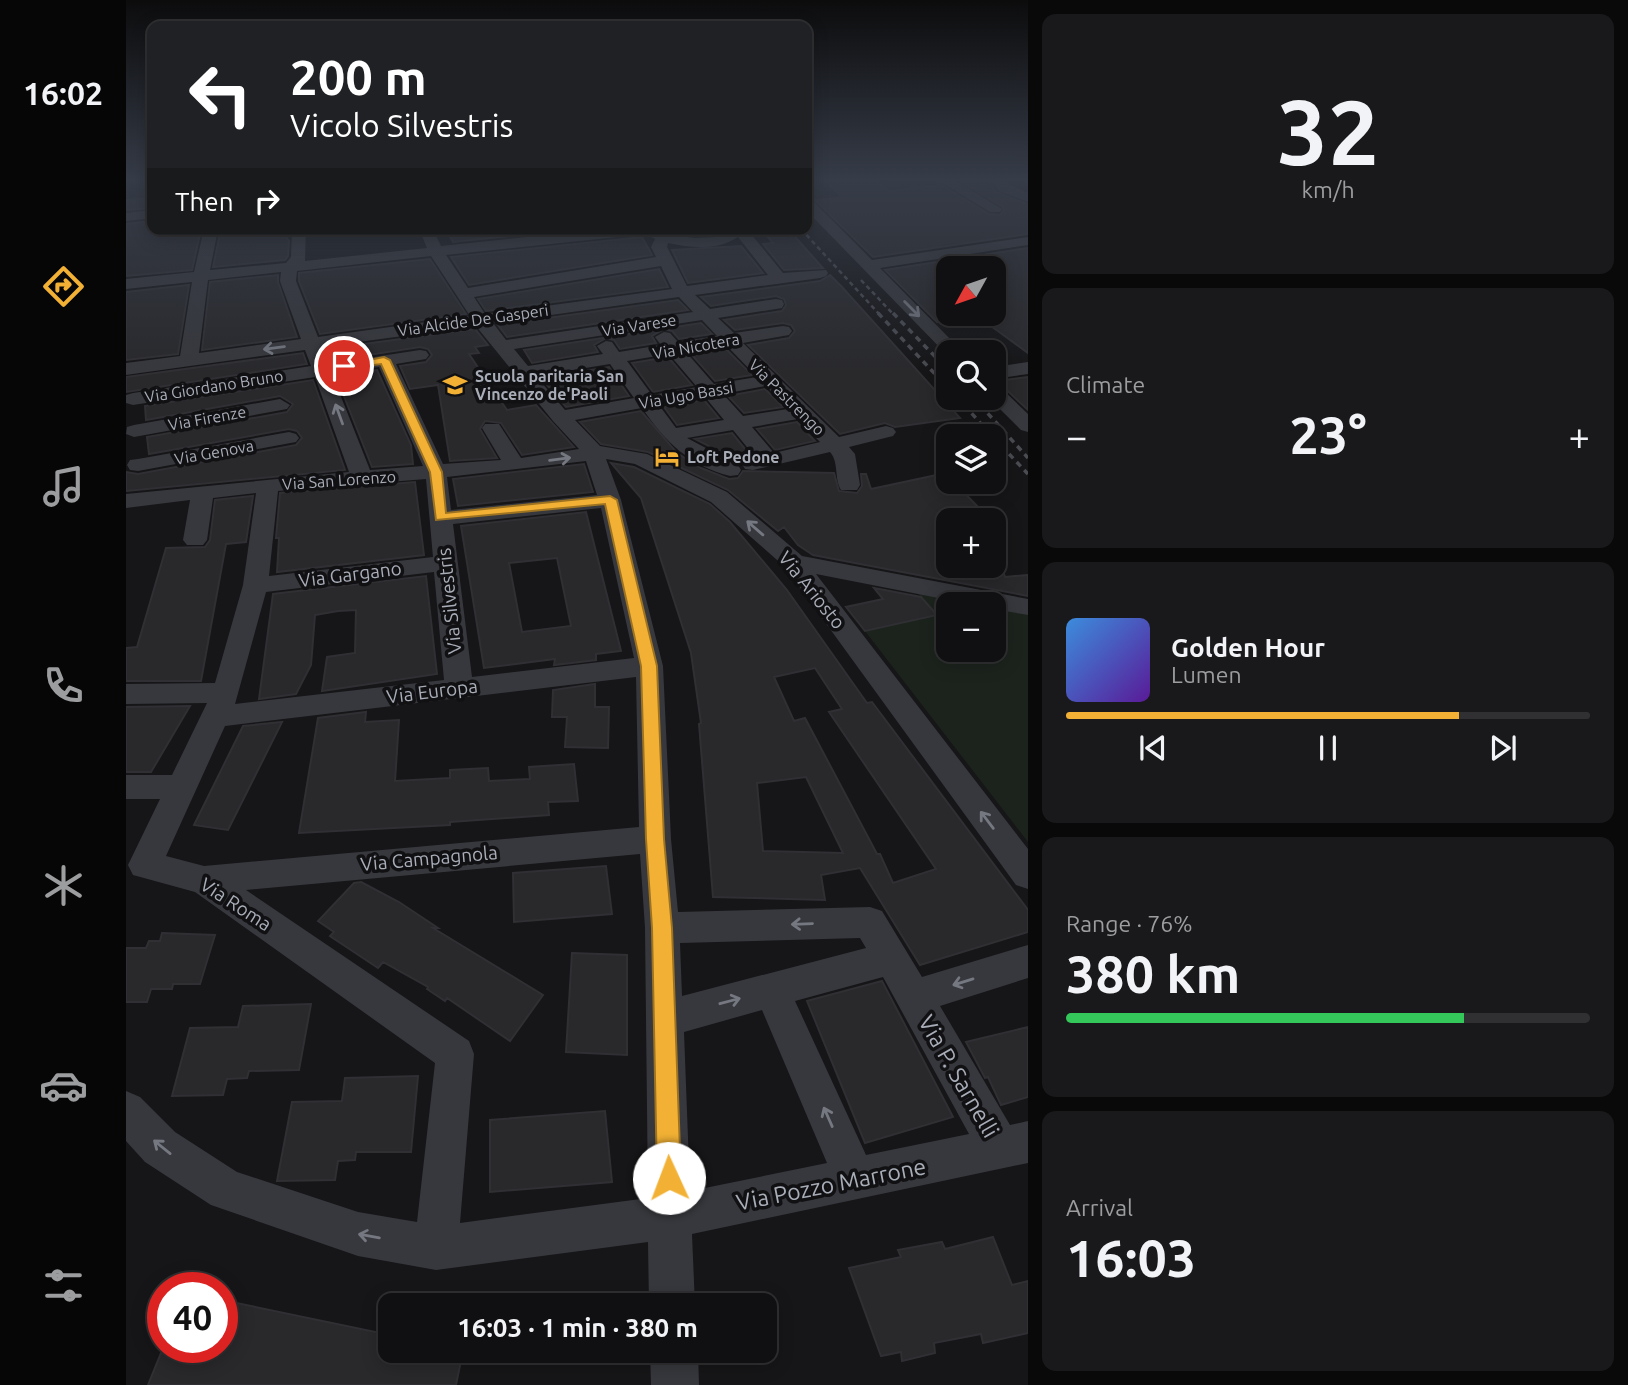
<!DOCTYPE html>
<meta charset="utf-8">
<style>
:root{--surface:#101012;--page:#19191b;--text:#f1f3f6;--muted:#9c9d9f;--line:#303032;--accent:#f2b134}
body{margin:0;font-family:Ubuntu,sans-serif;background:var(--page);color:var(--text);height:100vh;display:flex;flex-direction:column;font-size:26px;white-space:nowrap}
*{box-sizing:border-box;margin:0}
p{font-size:23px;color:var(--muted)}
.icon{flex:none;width:38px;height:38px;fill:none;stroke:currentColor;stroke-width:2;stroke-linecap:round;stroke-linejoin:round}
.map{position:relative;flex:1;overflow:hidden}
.panel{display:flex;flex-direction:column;gap:14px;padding:14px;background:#09090a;width:600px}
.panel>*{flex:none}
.guide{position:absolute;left:21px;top:21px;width:665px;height:214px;border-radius:14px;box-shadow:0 4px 18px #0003,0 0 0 2px var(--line);background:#202124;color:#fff;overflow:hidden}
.needle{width:46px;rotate:230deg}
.buttons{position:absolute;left:810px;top:256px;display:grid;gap:14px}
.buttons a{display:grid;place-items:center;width:70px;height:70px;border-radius:14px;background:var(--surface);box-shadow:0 4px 18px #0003,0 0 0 2px var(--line);font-size:35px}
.speed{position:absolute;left:21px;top:1272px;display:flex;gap:14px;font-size:35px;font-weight:700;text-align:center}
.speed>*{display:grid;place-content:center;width:91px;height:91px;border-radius:50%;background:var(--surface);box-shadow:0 4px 18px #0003,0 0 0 2px var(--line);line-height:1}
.speed .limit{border:10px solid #d22;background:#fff;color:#111}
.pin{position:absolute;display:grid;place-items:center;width:60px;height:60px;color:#fff;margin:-30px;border:4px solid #fff;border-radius:50%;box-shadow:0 2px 7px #0007}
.me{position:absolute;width:77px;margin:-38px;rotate:358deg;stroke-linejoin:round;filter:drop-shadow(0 0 5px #0008)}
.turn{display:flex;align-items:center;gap:24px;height:147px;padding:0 28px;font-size:32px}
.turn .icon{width:91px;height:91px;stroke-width:2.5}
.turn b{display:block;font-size:49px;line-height:60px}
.then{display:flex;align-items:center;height:66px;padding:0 28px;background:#0003;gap:14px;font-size:26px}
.big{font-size:52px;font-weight:600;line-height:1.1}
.panel .card{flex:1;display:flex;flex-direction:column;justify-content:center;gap:10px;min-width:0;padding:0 24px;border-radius:14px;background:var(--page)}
.panel .dial{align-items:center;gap:0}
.dial b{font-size:91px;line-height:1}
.song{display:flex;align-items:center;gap:21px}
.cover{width:84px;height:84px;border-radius:10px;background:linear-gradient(135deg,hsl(210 70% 55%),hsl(270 70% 35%))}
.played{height:7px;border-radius:4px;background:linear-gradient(90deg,var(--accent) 75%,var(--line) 75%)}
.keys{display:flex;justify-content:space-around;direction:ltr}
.heat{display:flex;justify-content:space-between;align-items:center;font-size:38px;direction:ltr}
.charge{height:10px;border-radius:5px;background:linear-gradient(90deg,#34c759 76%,var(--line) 0)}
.trip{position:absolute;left:252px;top:1293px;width:399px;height:70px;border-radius:14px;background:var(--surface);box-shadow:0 4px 18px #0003,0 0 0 2px var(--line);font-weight:600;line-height:70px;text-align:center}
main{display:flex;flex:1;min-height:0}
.tab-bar{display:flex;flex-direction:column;width:126px;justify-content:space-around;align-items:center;background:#060607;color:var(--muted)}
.tab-bar .icon{width:49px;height:49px}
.tab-bar .active{color:var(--accent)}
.tab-bar b{font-size:32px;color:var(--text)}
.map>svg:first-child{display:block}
.green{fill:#1c231d}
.building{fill:#29292c;stroke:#303034;stroke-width:2;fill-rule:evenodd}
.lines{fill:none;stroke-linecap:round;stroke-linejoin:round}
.minor{fill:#37383d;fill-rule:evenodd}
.rail-far1{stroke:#4a4c52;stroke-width:2.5;stroke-dasharray:4.5 3.5;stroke-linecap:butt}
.rail{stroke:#4a4c52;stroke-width:3.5;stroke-dasharray:6 5;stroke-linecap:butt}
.oneway{stroke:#757881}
.route{fill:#f2b134;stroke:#9d7322;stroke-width:2}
.labels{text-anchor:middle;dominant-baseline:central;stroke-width:7;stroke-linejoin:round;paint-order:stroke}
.far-street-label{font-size:16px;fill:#a8adb8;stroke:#111113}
.far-poi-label{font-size:16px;font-weight:bold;fill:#a8adb8;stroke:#111113;text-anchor:start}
.street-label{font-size:19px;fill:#a8adb8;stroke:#111113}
.near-street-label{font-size:23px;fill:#a8adb8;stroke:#111113}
</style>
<main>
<nav class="tab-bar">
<b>16:02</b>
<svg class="icon active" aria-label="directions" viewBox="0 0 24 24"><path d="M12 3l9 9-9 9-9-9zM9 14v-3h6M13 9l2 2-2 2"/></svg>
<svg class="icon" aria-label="music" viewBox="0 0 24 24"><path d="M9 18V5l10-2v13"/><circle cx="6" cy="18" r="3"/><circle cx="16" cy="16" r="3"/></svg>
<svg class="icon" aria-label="phone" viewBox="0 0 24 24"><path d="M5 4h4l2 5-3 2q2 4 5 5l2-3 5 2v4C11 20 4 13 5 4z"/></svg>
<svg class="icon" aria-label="climate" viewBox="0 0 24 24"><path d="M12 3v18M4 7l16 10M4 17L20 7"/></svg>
<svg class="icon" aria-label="car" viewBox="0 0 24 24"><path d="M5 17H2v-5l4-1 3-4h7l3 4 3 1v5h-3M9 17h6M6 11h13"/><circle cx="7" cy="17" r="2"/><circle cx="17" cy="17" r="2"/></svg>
<svg class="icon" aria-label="filters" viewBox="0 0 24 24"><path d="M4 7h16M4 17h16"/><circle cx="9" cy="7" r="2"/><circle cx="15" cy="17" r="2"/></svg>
</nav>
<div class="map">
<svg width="902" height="1385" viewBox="0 0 902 1385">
<rect width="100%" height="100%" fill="#161618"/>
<path class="green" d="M791 592 848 604H822V649H868V608L902 615V842L739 631 811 615Z"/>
<path class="building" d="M698 180H749L763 191 815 185 863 214 874 215 878 210 877 207 837 183 861 180 870 192 902 204V234L747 257 689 200 717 198Z
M25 198 26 208 0 210V200Z
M26 221V229H75L66 270 0 276V224Z
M95 229H154L163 241 162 256 159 260 87 267Z
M320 229H451L327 242Z
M635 229H662L697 268 658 270 637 244 647 243Z
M516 237 526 255 343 285 325 257Z
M615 246 637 273 562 283 546 250Z
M902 248V353L854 318 811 322 759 270ZM822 268H868V313H822Z
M304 259 340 314 194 334 173 281V273Z
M533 269 542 287 360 311 352 299Z
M152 275V282L171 337 76 350 84 282Z
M704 275 716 287 834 418 769 427 759 423 714 434 622 345 663 338 669 331 665 325 657 323 609 330 598 320 656 311 660 305 658 299 650 296 585 306 575 297 694 281Z
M63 285 52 354 0 360V292Z
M552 300 562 310 381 337 372 325Z
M575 323 586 334 553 339 546 331 538 329 526 336 530 343 494 349 488 340 480 338 468 345 472 352 406 363 398 350Z
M349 329 362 345 349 347 353 353 343 354 381 410 410 405 448 447 396 455 375 423 359 421 354 429 371 458 324 461 312 385 284 389 274 366 300 362 306 355 302 349 294 347 204 361 200 349Z
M599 348 626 375 589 381 565 354Z
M177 353 181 364 0 392V377Z
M542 357 566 385 527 392 506 363Z
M483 367 503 396 440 407 415 378Z
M251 370 285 445 287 464 246 467 210 376Z
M902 377V410L871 381Z
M187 380 219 470 0 491V472L12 474 170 445 176 438 171 431 163 429 23 454 21 437 161 412 167 404 154 396 20 420 19 406Z
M639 389 657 407 618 413 602 396Z
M578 400 593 418 551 425 538 407Z
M515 411 551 453 575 468 603 479 612 478 617 471 708 473 713 491 731 493 736 486 735 474H740L745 489 820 473 822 481H827L852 507 837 510 844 520H822V565H875L879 577 902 575V596L687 555 672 545 658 527 652 531 602 490 522 452 475 444 454 422Z
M671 422 689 441 649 450 631 429Z
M606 433 624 455 618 456 614 462 569 439Z
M485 463 508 467 584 504 604 522 661 590 741 703 746 702 902 910V932L794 965 734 868 695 875 699 900 587 897 573 724 575 723 565 653 515 498ZM689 668 716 709 703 712 810 869 767 883 754 854H751L679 718 668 721 648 677ZM680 777 717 853 637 851 631 783Z
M458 464 467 492 332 506 327 479Z
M289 482 298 555 151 572 153 538H150L154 493Z
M127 496 120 542 100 544 75 681H0V648L11 647 40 548 79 547 84 540 89 500Z
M460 512 495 651 470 654V660L428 665 429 659 358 668 335 526ZM431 558 445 626 396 632 383 563Z
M300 576 311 674 196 691 201 657 229 653 230 610 212 611 189 615 185 665 170 694 133 699 147 594Z
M748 588 795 597 811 615 739 631 720 607 757 599Z
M469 684V707H483L482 748 439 747 441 717H426L427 690Z
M64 706 25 772H0V707Z
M240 712 239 722 273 720 269 781 324 778V770L362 768 363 781 404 779 403 767 448 764 452 801 422 802 423 815 324 822V825L173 833 192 718Z
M156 722 102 830 68 825 117 726Z
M480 866 486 914 388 922 387 873Z
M235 882 273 902 312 928H307L417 995 384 1041 321 998 319 1001 301 989 302 987 257 962 252 968 204 936 208 932 192 921 228 883Z
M36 933 89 935 74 984H47L46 989H25L21 1002H0V948H20L23 941H34Z
M446 953 501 955V1055L440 1052Z
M756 981 827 1117 739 1143 681 1001Z
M185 1004 173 1070 123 1071 121 1078 101 1079 97 1095 46 1096 64 1028 112 1027 117 1006Z
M902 1027V1097L875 1105 862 1077 859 1078 840 1042Z
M292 1076 285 1152H230L229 1160 212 1161 209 1180 151 1181 166 1102 216 1101 219 1078Z
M479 1111 486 1182 364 1192V1120Z
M867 1237 886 1285 902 1281V1333L857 1343 855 1334 808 1343 809 1353 776 1361 775 1352 755 1356 723 1268 775 1257 772 1250 816 1242 819 1249Z
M96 1300 264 1335V1351H337L330 1385H22L37 1348H96Z"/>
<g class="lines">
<path class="minor" d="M812 180H828L876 209 874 212H864Z
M864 180 883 181 884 185 902 193V202L871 190 870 185Z
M681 199 686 200 746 260 902 237V245L754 268 837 352H822V356L681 211Z
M26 210V218L0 221V213Z
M78 229H92L84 270 160 263 165 257 166 229H180L179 261 301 248 293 229H307L315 246 479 229H534L547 235 569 238 591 237 603 229H621L657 273 700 270 702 273 700 276 694 278 569 295 584 309 650 299 656 300 658 304 656 308 592 318 608 333 657 326 663 327 666 331 663 335 617 343 713 437 760 426 767 428 770 432 767 436 723 447 729 454 734 485 731 490H715C708 478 713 462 704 452L627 470 619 469 616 464 619 459 629 457 607 430 561 438 612 465 615 470 612 475 604 476C563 466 539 441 516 408L449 420 474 446 521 454 601 492 676 556 902 599V615L868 609V604H843L690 574 902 849V889L890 885 659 567 585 502 509 464 480 459 495 500 537 666 545 839 552 912 744 907 756 911 796 977 902 945V978L814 1006 884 1125 902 1121V1163L566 1234 569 1306H523L522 1242 310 1270 232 1256 85 1205 19 1162 0 1141V1091L14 1097 49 1132 111 1172 232 1212 291 1222 309 1063 69 892 7 875 2 865 34 799H0V775H46L81 703 0 704V684L89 683 117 585 130 493 87 498 81 540 77 545H61L57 540 64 500 0 508V494L223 472 189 377 7 405 0 403V395L7 393 185 366 179 350 0 375V363L54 356 66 282 0 289V279L68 272ZM520 234 529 239 525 247 530 257 342 288 320 255ZM612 237 642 275 561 286 541 247 542 243C565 248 591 251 612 237ZM305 256 344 316 192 337 170 281 171 271ZM535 266 546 289 359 314 348 297ZM155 272 154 281 175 339 73 353 82 280ZM553 297 567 312 380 340 367 323ZM576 320 591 336 552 342 544 333 538 332 529 337 535 345 493 352 486 342 480 341 471 346 477 354 402 366 388 349ZM350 326 427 421 453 449 395 458 373 424H359L356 428 375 460 317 464 270 364 300 359 303 355 300 351 294 350 202 364 196 347ZM600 345 631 377 588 384 560 352ZM543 354 571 387 526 395 501 361ZM484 364 508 398 439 410 410 376ZM253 367 297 466 244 470 206 374ZM640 386 662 409 617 416 597 394ZM579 397 598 420 550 428 533 405ZM672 419 694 442 648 453 626 427ZM460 461 471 495 325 510 321 477ZM300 479 307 557 143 576 152 491ZM475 508 508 658 346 677 327 524ZM308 572 318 680 109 704 140 592ZM510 677 513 827 78 866 40 856 99 726ZM514 854 519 928 522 1198 334 1223 348 1054 343 1041 120 890ZM734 938 740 948 556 996 554 943ZM757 977 843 1134 740 1155 669 1001ZM636 1010 701 1163 564 1191 558 1032Z
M902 362V374L868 379V367Z
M868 386 875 388 902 414V432L895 430 862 397H868Z
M154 399 164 405 161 409 8 437 0 434 1 427 8 425Z
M163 432 170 434 173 438 170 442 12 471 4 470 1 465 4 460 12 459Z
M524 1351H572L573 1385H525Z"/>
<path class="rail-far1" d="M675 229 754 315
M735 280 768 315"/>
<path class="rail" d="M752 313 822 388
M767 313 822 370
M831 397 866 436
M847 397 902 458
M868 438 902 474"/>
</g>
<defs><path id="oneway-shaft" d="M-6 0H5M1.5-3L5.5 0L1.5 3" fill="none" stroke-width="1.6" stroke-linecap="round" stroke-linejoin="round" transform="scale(1.75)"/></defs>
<g class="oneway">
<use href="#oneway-shaft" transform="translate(786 309) rotate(45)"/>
<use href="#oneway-shaft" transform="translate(148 348) rotate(173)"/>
<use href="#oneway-shaft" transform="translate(213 414) rotate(-110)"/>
<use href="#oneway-shaft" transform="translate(434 459) rotate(-7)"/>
<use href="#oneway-shaft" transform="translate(629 528) rotate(-139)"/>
<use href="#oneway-shaft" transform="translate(861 820) rotate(-127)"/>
<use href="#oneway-shaft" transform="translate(676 924) rotate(178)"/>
<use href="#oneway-shaft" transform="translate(837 982) rotate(163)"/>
<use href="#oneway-shaft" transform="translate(604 1001) rotate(-15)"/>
<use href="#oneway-shaft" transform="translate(702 1117) rotate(-114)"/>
<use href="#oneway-shaft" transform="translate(36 1147) rotate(-141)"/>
<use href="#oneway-shaft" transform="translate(243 1236) rotate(-170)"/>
</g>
<linearGradient id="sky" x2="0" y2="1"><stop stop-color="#0c0c0d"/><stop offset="0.48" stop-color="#363c48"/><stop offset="1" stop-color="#363c48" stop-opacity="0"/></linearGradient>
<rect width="902" height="374" fill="url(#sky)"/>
<path class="route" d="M258 357 264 360 316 472 320 513 484 496 491 500 531 666 538 839 546 928 555 1178 552 1187 543 1190 535 1187 531 1178 526 928 520 839 515 666 479 504 310 520 304 472 255 364 218 369 212 366Z"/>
<defs>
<g id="school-bare" transform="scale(1.89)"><path d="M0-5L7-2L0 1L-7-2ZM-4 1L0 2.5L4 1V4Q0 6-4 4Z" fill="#f2b134" stroke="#111113" stroke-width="2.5" paint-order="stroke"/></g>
<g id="hotel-bare" transform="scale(1.89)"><path d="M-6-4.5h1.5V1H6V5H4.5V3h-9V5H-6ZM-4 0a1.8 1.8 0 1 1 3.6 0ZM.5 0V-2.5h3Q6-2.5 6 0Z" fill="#f2b134" stroke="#111113" stroke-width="2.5" paint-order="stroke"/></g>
</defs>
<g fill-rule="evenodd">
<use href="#school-bare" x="329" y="385"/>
<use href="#hotel-bare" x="541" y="457"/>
</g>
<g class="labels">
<g class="far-street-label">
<text transform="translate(347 320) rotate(-8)">Via Alcide De Gasperi</text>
<text transform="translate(513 325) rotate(-9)">Via Varese</text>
<text transform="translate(570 346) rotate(-10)">Via Nicotera</text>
<text transform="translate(88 386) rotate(-9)">Via Giordano Bruno</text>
<text transform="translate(560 395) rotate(-10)">Via Ugo Bassi</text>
<text transform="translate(661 397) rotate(45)">Via Pastrengo</text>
<text transform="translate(81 418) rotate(-10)">Via Firenze</text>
<text transform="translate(88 452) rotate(-10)">Via Genova</text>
<text transform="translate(213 480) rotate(-4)">Via San Lorenzo</text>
</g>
<g class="far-poi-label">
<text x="349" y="376">Scuola paritaria San<tspan x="349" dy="18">Vincenzo de'Paoli</tspan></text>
<text x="561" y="457">Loft Pedone</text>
</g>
<g class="street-label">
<text transform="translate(224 574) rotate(-7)">Via Gargano</text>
<text transform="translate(686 590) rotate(51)">Via Ariosto</text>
<text transform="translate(323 601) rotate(-96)">Via Silvestris</text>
<text transform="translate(306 691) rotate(-7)">Via Europa</text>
<text transform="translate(303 858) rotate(-5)">Via Campagnola</text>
<text transform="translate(110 904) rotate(33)">Via Roma</text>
</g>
<g class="near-street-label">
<text transform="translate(833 1076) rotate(60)">Via P. Sarnelli</text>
<text transform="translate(705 1184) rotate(-11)">Via Pozzo Marrone</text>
</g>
</g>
</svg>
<div class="buttons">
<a><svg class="needle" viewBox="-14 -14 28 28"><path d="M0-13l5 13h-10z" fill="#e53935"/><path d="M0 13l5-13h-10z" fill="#9c9d9f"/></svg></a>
<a><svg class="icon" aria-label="search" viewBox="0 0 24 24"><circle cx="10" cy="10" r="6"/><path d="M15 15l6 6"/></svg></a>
<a><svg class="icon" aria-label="layers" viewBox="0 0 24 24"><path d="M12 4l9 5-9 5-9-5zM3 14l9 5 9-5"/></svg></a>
<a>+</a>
<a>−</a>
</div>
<div class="speed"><div class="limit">40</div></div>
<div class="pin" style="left:218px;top:366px;background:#d93025"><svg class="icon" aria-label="arrive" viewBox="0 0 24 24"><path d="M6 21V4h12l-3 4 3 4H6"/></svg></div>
<svg class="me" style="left:543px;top:1178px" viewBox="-20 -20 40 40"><circle r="19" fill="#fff"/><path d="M0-13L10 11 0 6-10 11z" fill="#f2b134"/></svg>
<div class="trip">16:03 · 1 min · 380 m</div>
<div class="guide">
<div class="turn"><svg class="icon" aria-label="left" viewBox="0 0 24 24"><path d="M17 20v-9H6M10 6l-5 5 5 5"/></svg><div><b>200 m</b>Vicolo Silvestris</div></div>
<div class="then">Then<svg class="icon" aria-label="right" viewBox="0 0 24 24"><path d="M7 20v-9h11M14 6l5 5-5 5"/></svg></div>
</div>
</div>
<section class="panel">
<div class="card dial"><b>32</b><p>km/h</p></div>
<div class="card"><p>Climate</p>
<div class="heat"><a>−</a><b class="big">23°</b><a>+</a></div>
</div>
<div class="card">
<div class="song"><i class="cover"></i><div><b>Golden Hour</b><p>Lumen</p></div></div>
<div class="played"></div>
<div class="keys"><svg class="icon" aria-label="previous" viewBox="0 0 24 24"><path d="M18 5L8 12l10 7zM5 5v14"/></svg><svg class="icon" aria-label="pause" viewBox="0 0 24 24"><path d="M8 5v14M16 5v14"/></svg><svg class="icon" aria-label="next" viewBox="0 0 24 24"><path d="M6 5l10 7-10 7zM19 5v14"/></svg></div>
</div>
<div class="card"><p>Range · 76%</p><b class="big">380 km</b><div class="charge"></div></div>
<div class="card"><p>Arrival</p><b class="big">16:03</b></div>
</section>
</main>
